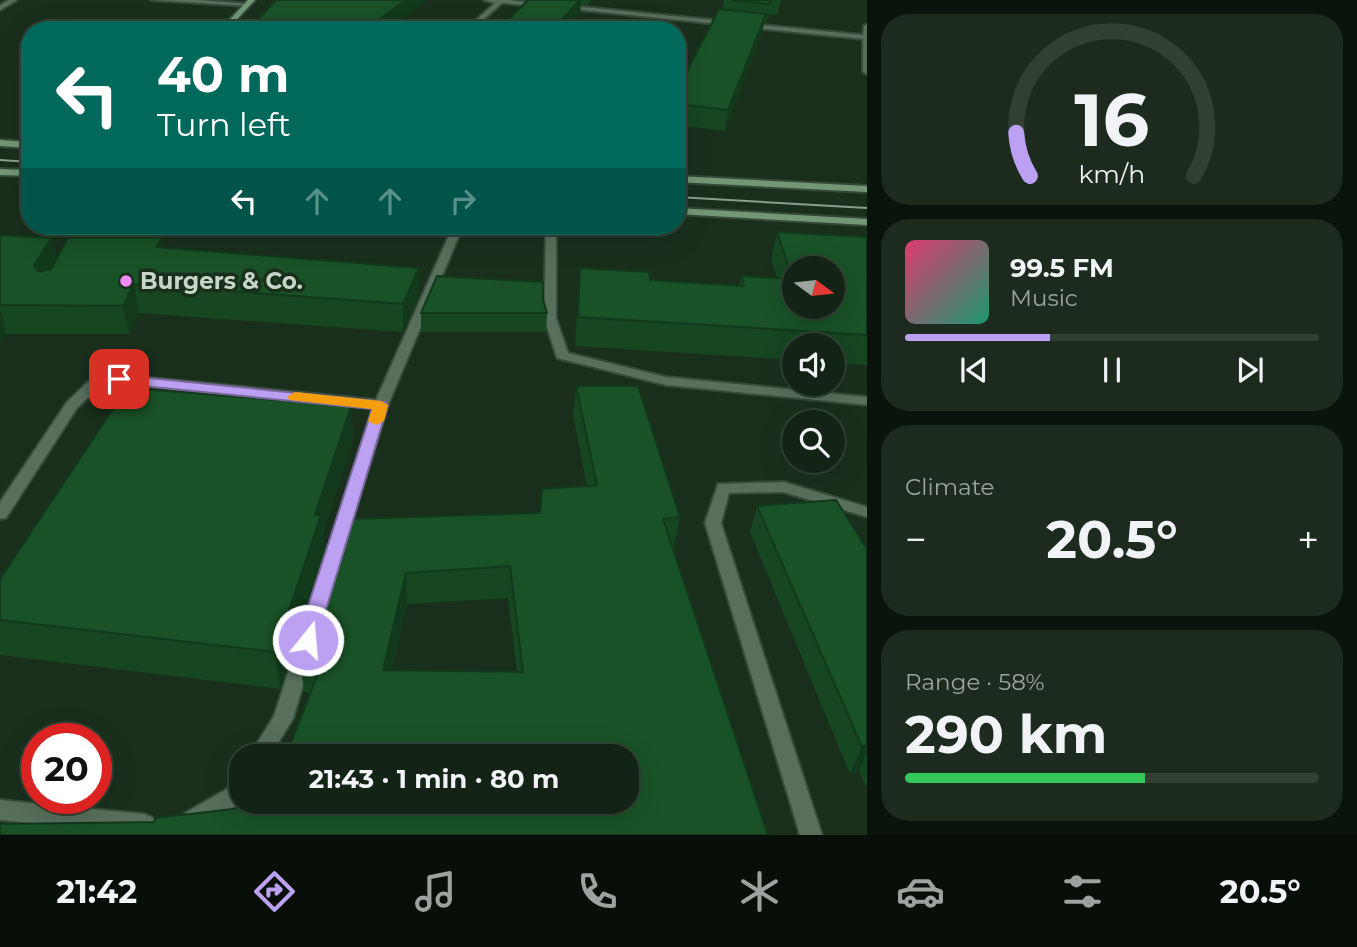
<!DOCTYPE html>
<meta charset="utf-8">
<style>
:root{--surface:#132315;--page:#1c2b1e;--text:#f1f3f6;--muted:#9da4a0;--line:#324034;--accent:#bca0f2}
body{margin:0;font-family:Montserrat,sans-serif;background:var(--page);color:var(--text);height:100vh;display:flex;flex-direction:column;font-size:26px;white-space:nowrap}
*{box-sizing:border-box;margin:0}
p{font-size:23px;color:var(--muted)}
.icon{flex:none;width:38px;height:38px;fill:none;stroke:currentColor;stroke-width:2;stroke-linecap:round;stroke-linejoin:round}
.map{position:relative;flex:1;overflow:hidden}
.drawer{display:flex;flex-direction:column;gap:14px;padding:14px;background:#0a130c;width:490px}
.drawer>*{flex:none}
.top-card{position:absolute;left:21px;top:21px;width:665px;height:214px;border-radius:28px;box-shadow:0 7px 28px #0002,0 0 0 2px var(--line);background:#00695c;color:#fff;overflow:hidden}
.needle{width:46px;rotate:105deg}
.buttons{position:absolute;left:782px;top:256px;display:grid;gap:14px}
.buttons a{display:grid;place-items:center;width:63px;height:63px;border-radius:50%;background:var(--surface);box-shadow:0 7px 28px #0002,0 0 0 2px var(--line);font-size:35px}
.speed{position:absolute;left:21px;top:723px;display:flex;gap:14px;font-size:35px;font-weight:700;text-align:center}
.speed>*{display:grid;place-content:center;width:91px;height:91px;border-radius:50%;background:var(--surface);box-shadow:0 7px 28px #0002,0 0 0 2px var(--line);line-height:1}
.speed .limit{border:10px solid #d22;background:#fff;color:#111}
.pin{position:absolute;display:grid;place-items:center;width:60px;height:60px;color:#fff;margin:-30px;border-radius:14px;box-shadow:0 4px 10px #0006}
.me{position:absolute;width:77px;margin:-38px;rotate:17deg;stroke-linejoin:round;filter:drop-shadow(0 0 5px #0008)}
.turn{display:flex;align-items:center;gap:24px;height:147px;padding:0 21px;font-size:32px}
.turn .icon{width:91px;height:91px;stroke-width:2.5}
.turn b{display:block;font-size:49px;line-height:60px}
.lanes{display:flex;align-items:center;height:66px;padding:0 21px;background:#0003;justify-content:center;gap:35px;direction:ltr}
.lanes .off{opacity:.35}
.big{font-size:52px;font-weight:700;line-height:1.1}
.drawer .tile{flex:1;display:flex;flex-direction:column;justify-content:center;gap:10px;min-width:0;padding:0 24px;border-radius:28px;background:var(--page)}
.drawer .dial{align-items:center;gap:0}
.dial svg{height:182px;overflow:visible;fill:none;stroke:var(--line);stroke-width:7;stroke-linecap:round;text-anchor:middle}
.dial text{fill:var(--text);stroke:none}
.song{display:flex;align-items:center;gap:21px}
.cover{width:84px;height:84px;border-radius:10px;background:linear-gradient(135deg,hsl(340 70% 55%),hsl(160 70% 35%))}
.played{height:7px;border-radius:4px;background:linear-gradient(90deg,var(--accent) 35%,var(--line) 35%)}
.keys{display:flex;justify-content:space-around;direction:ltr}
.heat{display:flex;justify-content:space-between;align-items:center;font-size:38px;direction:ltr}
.charge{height:10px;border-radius:5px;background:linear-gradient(90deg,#34c759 58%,var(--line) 0)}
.trip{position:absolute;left:229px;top:744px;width:410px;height:70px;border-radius:28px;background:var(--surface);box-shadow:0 7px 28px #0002,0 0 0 2px var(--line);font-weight:700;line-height:70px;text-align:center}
.dock{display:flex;height:112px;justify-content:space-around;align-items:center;background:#080e08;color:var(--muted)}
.dock .icon{width:49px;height:49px}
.dock .on{color:var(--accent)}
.dock b{font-size:32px;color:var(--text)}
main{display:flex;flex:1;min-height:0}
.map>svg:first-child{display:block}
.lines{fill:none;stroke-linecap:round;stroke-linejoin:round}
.lane-casing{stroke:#354a38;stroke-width:4}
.street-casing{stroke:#354a38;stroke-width:4}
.secondary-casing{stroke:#354a38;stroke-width:4}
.lane{fill:#586f5b;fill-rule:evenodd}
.street{fill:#586f5b;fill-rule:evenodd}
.secondary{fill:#729776;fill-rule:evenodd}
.tram{stroke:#8c9d8e;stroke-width:2}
.wall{fill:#164721;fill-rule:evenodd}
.shaded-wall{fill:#12391b}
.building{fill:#195226;stroke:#12391b;stroke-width:2;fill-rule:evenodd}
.route{fill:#bca0f2;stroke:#7a689d;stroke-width:2}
.slow{fill:#f59e0b}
.poi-dot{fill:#ee8bf8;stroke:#192f1c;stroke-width:2.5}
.labels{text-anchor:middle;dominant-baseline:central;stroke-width:7;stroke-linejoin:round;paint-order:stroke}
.poi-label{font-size:23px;font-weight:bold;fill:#c8d6c9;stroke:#192f1c;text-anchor:start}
</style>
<main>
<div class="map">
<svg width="867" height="835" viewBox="0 0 867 835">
<rect width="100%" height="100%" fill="#192f1c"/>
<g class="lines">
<g class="lane-casing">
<path id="lane" d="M9 0H17L0 10V5Z
M484 0H509L546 5 543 7 502 3 472 30H465L495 3Z
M563 5 863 35 864 26 867 24V74L863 72V39L561 8Z
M82 226H92L77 254H69L68 252Z
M453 226H463L388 405 346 540H334L332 536 373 408 119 383 98 388 77 408 6 518 0 519V502L67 402 88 382 119 375 376 400Z
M546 226H556V318L568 353 666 377 867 397V405L666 385 557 358 544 318Z
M306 638 312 640 315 645 293 719 270 756H249L274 716 297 645 300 640Z
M242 775 241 803 193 830 185 827 182 820 185 813 227 789 235 778Z
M0 800 144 814 152 817 155 824 152 831 144 834 0 820Z"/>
</g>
<g class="street-casing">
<path id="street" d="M151 0H199L250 4 247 6Z
M784 482 867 507V517L783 492 729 493 721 523 822 835H800L705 523 718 484Z"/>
</g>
<g class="secondary-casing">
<path id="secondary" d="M248 0H255L227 30H220Z
M0 140 30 142V148L0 146Z
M0 169 30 170V176L0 175Z
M677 176 867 186V192L677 182Z
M677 208 867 219V225L677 214Z"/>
</g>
<use href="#lane" class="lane"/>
<use href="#street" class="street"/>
<use href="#secondary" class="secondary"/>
<path class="tram" d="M0 160 30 162
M677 197 867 208"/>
</g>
<path class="wall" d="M528 0H592L587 5H581L580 13 566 30H498Z
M724 0H781L777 15 769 14 766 23H764L762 32 725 131 677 125V90L722 10Z
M777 232 867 237V365L833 363V345H794V360L575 346 578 295 580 268 650 280 739 286 741 276 777 278 771 259Z
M0 235 51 238 56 259 161 238 162 247 419 296 403 332 139 313 129 334H7L0 342Z
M543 299 547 313 546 332H421V313Z
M576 386 680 517 674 547 673 548 768 835 154 822 267 805 310 692H304L300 660 345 519 540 513 587 486 573 415ZM508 598 517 672 392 670 407 604Z
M351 406 353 440 323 534 325 550 280 689 0 655V579Z
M757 506 867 549V788L859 771 850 774 750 532Z"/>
<path class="shaded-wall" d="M406 0H428L387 30H364Z
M580 0H581L580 13 566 30H552Z
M766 14 762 32 725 131 728 110Z
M51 238 58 265 42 294 34 266Z
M161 238 166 265 157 247Z
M419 268V296L403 332V304Z
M134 284 139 313 129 334 123 306Z
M0 310 7 334 0 342Z
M351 406 353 440 323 534 325 550 280 689 275 652 315 515Z
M406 573 407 604 385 702 383 670Z
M867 745V753L859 771 850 774 862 747Z"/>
<path class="building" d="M276 0H406L364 30H248Z
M528 0H580L552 30H498Z
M731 0H771L769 4Z
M719 9 766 14 728 110 677 104V90Z
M777 232 867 237V335L578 317 580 268 649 272 650 280 744 286 741 276 793 279ZM794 268H833V306H794Z
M0 235 51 238 34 266 39 272 51 269 68 238H161L157 247 419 268 403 304 134 284 123 306 0 305Z
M437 276 543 282V299L547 313H421Z
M576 386H638L680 517 663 519 768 835H0V824L154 822 156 818 267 805 269 802H626V756H286L322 663 300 660 345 519 540 513 542 489 597 485ZM510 566 523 672 383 670 406 573Z
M127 388 351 406 315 515H321L275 652 0 620V579Z
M836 500 867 549V745L862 747 757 506Z"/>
<path class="route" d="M119 375 386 402 388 405 315 646 308 648 300 646 297 640 372 409 113 383 111 379Z"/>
<path class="slow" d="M295 392 381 401 388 405 384 421 376 425 368 421 372 409 290 400 287 397Z"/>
<circle class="poi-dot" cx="126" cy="281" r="7"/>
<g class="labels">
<g class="poi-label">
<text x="140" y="281">Burgers &amp; Co.</text>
</g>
</g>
</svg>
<div class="buttons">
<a><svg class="needle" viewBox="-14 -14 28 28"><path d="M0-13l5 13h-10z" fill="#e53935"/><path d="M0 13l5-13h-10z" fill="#9da4a0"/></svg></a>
<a><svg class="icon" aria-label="sound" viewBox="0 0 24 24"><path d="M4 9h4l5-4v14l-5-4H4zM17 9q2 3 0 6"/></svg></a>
<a><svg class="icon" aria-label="search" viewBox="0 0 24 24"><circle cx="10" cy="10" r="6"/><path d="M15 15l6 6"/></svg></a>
</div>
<div class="speed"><div class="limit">20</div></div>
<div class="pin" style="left:119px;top:379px;background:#d93025"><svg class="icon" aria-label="arrive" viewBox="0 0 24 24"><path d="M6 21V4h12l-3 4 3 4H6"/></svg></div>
<svg class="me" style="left:308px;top:640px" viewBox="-20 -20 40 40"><circle r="17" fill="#bca0f2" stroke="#fff" stroke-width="3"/><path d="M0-11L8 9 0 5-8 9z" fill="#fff"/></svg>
<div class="trip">21:43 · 1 min · 80 m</div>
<div class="top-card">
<div class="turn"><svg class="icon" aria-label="left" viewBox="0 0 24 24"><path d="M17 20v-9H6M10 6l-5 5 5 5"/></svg><div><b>40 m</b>Turn left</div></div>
<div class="lanes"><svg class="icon" aria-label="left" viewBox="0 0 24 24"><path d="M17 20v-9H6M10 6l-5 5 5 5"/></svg><svg class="icon off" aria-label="ahead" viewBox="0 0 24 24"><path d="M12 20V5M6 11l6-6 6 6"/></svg><svg class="icon off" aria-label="ahead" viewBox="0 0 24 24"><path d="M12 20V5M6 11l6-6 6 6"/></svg><svg class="icon off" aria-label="right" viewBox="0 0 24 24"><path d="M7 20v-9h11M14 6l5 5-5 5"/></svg></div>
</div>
</div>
<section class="drawer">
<div class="tile dial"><svg viewBox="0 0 100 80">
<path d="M14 69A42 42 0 1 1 86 69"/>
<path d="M14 69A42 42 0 0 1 8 50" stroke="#bca0f2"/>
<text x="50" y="56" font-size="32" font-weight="700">16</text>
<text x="50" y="72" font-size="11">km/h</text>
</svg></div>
<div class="tile">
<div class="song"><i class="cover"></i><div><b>99.5 FM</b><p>Music</p></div></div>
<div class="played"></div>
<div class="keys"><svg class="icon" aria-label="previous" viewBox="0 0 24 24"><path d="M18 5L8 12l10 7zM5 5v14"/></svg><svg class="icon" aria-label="pause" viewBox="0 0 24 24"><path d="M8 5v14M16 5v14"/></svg><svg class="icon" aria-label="next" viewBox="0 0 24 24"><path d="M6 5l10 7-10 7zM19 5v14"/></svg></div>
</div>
<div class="tile"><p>Climate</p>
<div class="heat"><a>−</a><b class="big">20.5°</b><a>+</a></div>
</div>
<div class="tile"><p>Range · 58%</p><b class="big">290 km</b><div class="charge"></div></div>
</section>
</main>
<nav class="dock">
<b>21:42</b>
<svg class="icon on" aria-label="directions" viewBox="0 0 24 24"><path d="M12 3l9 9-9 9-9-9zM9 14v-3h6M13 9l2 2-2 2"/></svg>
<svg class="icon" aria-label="music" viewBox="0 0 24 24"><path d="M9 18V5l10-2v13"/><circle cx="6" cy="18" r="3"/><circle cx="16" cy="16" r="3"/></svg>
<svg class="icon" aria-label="phone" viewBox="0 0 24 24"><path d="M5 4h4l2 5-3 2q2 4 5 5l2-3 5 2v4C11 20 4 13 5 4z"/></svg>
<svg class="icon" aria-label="climate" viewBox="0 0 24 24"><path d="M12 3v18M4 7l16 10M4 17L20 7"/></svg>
<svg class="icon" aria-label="car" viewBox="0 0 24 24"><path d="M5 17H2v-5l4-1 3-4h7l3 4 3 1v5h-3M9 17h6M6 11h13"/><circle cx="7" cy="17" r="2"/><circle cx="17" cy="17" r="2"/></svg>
<svg class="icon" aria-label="filters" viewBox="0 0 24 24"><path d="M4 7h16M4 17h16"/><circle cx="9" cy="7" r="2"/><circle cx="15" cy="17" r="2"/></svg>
<b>20.5°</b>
</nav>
